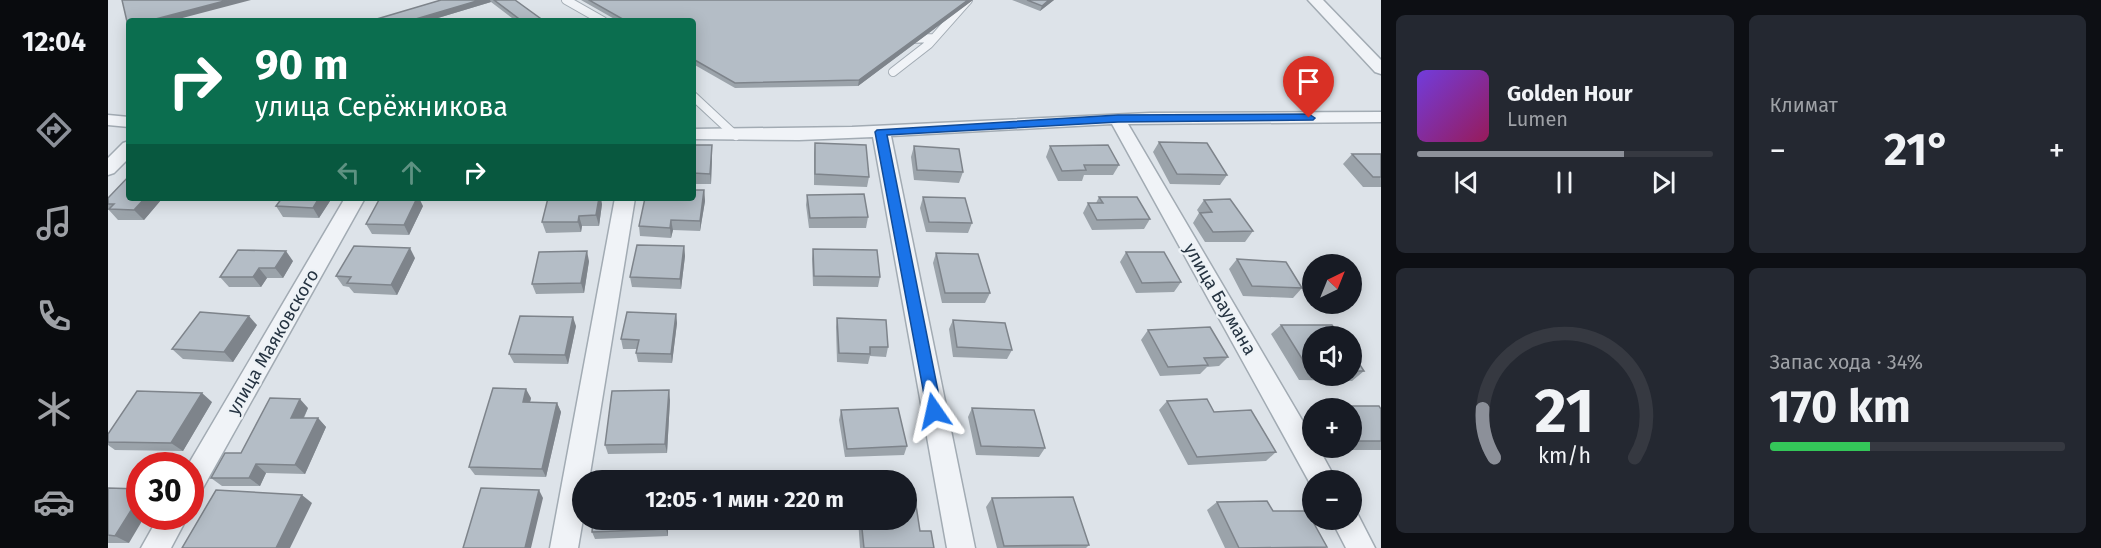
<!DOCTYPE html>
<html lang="ru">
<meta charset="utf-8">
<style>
:root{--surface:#171b24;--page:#242831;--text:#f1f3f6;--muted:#9ea1a6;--line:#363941;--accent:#8c9099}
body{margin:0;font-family:"Fira Sans",sans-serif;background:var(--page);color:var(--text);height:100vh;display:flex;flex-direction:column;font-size:22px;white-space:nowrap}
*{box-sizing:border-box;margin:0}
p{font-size:20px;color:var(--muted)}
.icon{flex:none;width:33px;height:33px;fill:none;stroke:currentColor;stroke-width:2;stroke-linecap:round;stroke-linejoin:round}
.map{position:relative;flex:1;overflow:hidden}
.details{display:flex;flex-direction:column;gap:15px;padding:15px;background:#0d0f14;width:720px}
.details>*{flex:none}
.hud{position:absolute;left:18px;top:18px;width:570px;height:183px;border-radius:6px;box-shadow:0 3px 15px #0003;background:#0b6e4f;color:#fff;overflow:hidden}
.needle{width:39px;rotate:43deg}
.buttons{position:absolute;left:1194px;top:254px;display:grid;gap:12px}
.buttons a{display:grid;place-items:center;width:60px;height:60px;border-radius:50%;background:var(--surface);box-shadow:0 3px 15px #0003;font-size:30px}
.speed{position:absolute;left:18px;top:452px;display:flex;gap:12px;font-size:30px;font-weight:700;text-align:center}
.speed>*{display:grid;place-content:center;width:78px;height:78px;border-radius:50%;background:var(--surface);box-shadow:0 3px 15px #0003;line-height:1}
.speed .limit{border:9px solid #d22;background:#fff;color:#111}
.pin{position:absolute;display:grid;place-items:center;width:51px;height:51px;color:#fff;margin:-62px -26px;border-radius:50% 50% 50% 0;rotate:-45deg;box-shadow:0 0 6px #0007}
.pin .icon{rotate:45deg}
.me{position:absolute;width:66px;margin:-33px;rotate:349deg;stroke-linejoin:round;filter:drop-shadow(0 0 4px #0008)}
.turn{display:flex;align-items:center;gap:21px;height:126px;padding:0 30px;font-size:27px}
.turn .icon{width:78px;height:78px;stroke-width:2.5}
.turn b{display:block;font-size:42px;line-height:51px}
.lanes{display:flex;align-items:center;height:57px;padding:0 30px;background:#0003;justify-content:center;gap:30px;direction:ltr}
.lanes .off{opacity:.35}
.big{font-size:45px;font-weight:700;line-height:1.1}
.details .card{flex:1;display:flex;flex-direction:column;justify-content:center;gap:9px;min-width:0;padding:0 21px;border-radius:9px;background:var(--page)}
.details .dial{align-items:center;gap:0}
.dial svg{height:156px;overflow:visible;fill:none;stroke:var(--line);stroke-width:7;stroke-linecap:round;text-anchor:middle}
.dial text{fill:var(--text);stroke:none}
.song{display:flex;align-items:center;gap:18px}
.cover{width:72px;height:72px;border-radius:9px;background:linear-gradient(135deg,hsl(260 70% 55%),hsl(330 70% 35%))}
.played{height:6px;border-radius:3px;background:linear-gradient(90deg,var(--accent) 70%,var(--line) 70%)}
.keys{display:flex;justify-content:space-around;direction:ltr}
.heat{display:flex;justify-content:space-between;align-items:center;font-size:33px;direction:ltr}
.charge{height:9px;border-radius:4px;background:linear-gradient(90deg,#34c759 34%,var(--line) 0)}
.details .tiles{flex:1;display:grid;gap:15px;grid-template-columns:repeat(2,1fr)}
.trip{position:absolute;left:464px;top:470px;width:345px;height:60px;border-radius:30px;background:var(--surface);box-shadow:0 3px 15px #0003;font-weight:700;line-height:60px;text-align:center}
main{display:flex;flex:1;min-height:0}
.tab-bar{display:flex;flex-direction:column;width:108px;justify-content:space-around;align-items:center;background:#090b0e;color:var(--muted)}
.tab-bar .icon{width:42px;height:42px}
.tab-bar .current{color:var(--accent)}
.tab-bar b{font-size:27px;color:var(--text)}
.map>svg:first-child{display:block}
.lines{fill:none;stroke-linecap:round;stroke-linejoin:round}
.lane-casing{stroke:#a2abb3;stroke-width:10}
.street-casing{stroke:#a2abb3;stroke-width:3}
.lane{stroke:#f0f3f7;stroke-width:8}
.street{fill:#f0f3f7;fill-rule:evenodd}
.wall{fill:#9ba3aa}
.shaded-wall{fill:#7e848b}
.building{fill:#b4bdc6;stroke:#7e848b;stroke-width:1.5}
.route{fill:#1a73e8;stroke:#114b97;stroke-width:1.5}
.labels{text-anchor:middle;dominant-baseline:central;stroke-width:4.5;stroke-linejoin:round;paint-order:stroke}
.street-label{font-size:18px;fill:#253341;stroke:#edf2f6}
</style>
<main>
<nav class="tab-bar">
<b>12:04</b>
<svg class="icon current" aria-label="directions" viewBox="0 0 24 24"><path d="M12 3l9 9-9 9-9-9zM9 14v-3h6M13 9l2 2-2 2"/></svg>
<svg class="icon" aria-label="music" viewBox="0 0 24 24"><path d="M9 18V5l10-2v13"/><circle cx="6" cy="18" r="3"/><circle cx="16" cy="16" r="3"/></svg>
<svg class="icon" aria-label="phone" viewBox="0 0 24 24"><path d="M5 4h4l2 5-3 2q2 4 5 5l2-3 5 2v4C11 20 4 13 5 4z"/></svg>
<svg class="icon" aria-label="climate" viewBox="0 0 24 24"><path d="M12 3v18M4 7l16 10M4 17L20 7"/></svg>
<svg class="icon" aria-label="car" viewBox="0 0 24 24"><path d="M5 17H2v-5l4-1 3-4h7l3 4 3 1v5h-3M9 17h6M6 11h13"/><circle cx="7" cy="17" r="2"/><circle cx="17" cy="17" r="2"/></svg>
</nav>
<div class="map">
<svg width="1273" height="548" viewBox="0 0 1273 548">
<rect width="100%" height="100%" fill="#dde3e9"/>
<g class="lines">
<g class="lane-casing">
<path id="lane" d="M458 0 495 21
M802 39 825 38
M785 72 821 44 860 0
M585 96 628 136"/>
</g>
<g class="street-casing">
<path id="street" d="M1200 0H1215L1273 60V74L1267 72Z
M1273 112V122L1020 124 1204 437V447H1210L1228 480H1204V487L1004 124 783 136 867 548H839L765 137 691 140 585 139V129L744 127 1042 113Z
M0 115 21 117V127L0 125Z
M21 141V158L6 173 0 175V158L15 143Z
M237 198H257L91 495 82 498V465H80Z
M507 198H527L481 480H474L475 519 470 548H442Z
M1244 508 1247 509 1267 548H1238L1223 519H1244Z
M51 516H80L63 548H33Z"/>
</g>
<use href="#lane" class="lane"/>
<use href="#street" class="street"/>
</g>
<path class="wall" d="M333 0H407L436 21H408L383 2 320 21H262Z
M473 0H865L750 86 627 88 585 64V21H510Z
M904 0H946L932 11Z
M1051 142 1119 175 1112 185 1062 184 1045 152Z
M707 143 761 177 759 187 706 185V153Z
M585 145 604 156 603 184H585Z
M806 146 855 172 851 183 806 180 803 157Z
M942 146 1011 165 1005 175H976L974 181H950L938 157Z
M1244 154H1273V187H1255L1235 164Z
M596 190 597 201 592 231 565 230 563 238 532 236 531 226Z
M699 195 760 217 758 228H701L698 205Z
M815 197 864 223 860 233 818 232 812 208Z
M991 197 1042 219 1036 229 984 230 975 213 980 203H988Z
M0 198H66L64 200H53L36 220H10L0 209Z
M174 198H224L211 218 175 217 168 206Z
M1096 200 1145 231 1137 242H1097L1085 223 1091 213 1089 210Z
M494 204 491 226H474L473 232 438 233 434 222Z
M315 206 301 235 264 234 258 224Z
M576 246 577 256 573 289 524 287 522 277Z
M705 249 772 277 770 287 705 286 704 259Z
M1018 252 1073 282 1066 292 1028 293 1012 262Z
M828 253 882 293 877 303H834L825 263Z
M307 258 289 295 246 293 241 287 235 286 228 276Z
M1129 259 1194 288 1185 298 1135 296 1121 269Z
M185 261 175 278H159L153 287H121L112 277Z
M481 261 476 293 428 294 424 284Z
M568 314 569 323 564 363 530 362 528 353 529 349H515L513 339Z
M729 318 780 347 778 357 762 356 760 364 729 362 728 327Z
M845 320 904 350 899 359 845 357 841 329Z
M149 325 125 362 75 359 64 349Z
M1173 325 1204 336V375H1244V353L1256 371 1244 381 1191 380 1163 334Z
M468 326 460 364 406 363 401 354Z
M1040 330 1120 357 1111 366 1099 367 1092 374 1052 376 1033 340Z
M423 398 422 402 449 403 453 412 438 477 367 475 361 467Z
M562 400 559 453 500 454 497 445Z
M1059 401 1106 412 1168 452 1158 461 1080 465 1051 410Z
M104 402 75 451 7 450 0 445V434Z
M1221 406 1273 409V450H1231L1229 447H1244V408H1218Z
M200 408 196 418H210L218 427 197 474 158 473 152 486H114L103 478 133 453Z
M864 408 937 448 931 457 868 455 860 417Z
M733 410 799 446 796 455 737 457 731 420Z
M0 488 21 543H0Z
M884 498 981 545 978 548H889L878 507Z
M1109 502 1165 511 1219 547 1217 548H1117L1099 510Z
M485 519H560V536L487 539 484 532Z
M750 519H798L812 531 826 548H752Z"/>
<path class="shaded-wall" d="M120 0H143L63 21H40Z
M372 0H382L383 2 320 21H301Z
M860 0H865L750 86 751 80Z
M941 0H946L932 11 934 6Z
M604 145V156L603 184 602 174Z
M596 190 597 201 592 231V221Z
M37 198H51L53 200 36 220 26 210Z
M211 198H224L211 218 205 208Z
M309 198H311L315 206 301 235 296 225Z
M491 198H493L494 204 491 226 488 215Z
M471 216 474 226 473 232 470 222Z
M563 220 565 230 563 238 562 228Z
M576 246 577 256 573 289 572 279Z
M302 248 307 258 289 295 283 285Z
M178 251 185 261 175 278 167 268Z
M479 251 481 261 476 293 473 283Z
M151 268 159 278 153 287 145 277Z
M568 314 569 323 564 363 563 354Z
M141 316 149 325 125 362 116 352Z
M465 317 468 326 460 364 457 355Z
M418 389 423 398 420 411 415 402Z
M561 390 562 400 559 453 557 444Z
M94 393 104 402 75 451 63 443Z
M192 399 200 408 191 427 183 418Z
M449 403 453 412 438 477 434 469Z
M210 418 218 427 197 474 187 465Z
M148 464 158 473 152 486 141 478Z
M431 490 435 498 423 548H417Z
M194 495 204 503 182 548H168Z
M32 496V516H37L21 543 7 536Z
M559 519H560V536L558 529Z"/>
<path class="building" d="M14 0H120L40 21H21V26H20Z
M333 0H372L301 21H262Z
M386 0H407L436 21H414Z
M481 0H860L751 80 627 83 585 59V21H518Z
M919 0H941L934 6Z
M1051 142 1099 143 1119 175 1069 174Z
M707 143 758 145 761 177 707 174Z
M585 145H604L602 174 585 173Z
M1000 145 1011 165H976L978 170 954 171 942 146Z
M806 146 851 149 855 172 809 170Z
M1244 154H1273V177H1265Z
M21 176V198H37L26 210 1 209 6 204H0V198Z
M585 190H596L592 221 563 220 562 228 531 226 537 198H585Z
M756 194 760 217 702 218 699 195Z
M815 197 857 198 864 223 821 222Z
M991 197H1029L1042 219 989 220 980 203H995Z
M174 198H211L205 208 168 206Z
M272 198H309L296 225 258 224Z
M440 198H491L488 215 471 216 470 222H434Z
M1122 199 1145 231 1105 232 1092 213 1104 212 1096 200Z
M529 245 576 246 572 279 522 277Z
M246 246 302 248 283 285 239 283 243 277 228 276Z
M705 249 769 250 772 277 706 276Z
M130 250 178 251 167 268H151L145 277H112Z
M479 251 473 283 424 284 431 252Z
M1018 252H1056L1073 282 1034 283Z
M828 253 870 254 882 293H837Z
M1129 259 1178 262 1194 288 1144 286Z
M92 312 141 316 116 352 64 349Z
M519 312 568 314 563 354 528 353 531 340 513 339Z
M412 316 465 317 457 355 401 354Z
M729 318 778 320 780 347H762V354L731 353Z
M845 320 897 323 904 350 849 347Z
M1173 325H1224L1232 336H1204V370H1201Z
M1102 327 1120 357 1096 358 1100 365 1060 367 1040 330Z
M1244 353 1256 371H1244Z
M385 388 418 389 415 402 449 403 434 469 361 467Z
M561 390 557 444 497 445 504 391Z
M29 391 94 393 63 443 0 442V434Z
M162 398 192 399 183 418H210L187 465 148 464 141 478H103L117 453H133Z
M1099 399 1106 412 1143 410 1168 452 1089 457 1059 401Z
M1221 406H1271L1273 409V441H1244V408H1222Z
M790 408 799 446 739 449 733 410Z
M864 408 926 410 937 448 873 446Z
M0 488 32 489V496L7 536 0 535Z
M373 488 431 490 417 548H355Z
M108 490 194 495 168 548H74Z
M965 497 981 545 896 546 884 498Z
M798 499H807L812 531H823L826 548H756L753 519H798Z
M1159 501 1165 511H1199L1219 547 1131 548 1109 502Z
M485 519H559L558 529 484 532Z"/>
<path class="route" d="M1201 114 1207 118 1205 120 1010 122 779 135 834 411 832 416 826 418 820 416 767 132 769 130 1010 115Z"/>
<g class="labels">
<g class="street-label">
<text transform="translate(1112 299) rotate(60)">улица Баумана</text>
<text transform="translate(165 342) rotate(-60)">улица Маяковского</text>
</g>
</g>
</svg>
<div class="buttons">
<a><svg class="needle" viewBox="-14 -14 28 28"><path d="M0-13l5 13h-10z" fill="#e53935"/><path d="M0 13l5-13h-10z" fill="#9ea1a6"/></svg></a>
<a><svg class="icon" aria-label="sound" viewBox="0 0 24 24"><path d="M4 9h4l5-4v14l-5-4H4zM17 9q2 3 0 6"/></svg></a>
<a>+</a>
<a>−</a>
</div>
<div class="speed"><div class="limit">30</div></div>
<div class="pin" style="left:1201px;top:118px;background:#d93025"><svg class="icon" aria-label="arrive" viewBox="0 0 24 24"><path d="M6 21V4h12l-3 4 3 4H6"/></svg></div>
<svg class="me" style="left:826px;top:411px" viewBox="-20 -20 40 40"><path d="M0-17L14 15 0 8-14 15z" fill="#1a73e8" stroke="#fff" stroke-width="4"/></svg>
<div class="trip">12:05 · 1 мин · 220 m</div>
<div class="hud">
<div class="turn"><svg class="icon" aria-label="right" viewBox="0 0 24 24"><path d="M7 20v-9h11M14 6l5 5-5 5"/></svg><div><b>90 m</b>улица Серёжникова</div></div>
<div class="lanes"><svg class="icon off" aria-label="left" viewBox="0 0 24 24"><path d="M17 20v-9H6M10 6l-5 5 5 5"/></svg><svg class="icon off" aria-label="ahead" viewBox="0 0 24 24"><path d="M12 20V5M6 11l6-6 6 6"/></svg><svg class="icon" aria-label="right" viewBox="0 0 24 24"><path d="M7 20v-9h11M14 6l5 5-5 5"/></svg></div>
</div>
</div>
<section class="details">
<div class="tiles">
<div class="card">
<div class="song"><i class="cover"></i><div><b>Golden Hour</b><p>Lumen</p></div></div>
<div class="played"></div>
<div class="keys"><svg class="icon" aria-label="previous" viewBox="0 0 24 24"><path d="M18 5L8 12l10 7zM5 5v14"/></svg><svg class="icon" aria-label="pause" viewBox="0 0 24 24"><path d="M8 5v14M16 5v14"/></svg><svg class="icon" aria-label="next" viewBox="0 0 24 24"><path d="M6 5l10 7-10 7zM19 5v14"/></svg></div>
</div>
<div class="card"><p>Климат</p>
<div class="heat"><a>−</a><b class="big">21°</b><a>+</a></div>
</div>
<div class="card dial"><svg viewBox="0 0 100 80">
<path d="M14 69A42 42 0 1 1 86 69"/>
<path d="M14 69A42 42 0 0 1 8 44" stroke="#8c9099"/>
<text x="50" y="56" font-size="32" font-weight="700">21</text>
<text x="50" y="72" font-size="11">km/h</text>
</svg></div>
<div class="card"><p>Запас хода · 34%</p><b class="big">170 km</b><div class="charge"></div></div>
</div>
</section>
</main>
